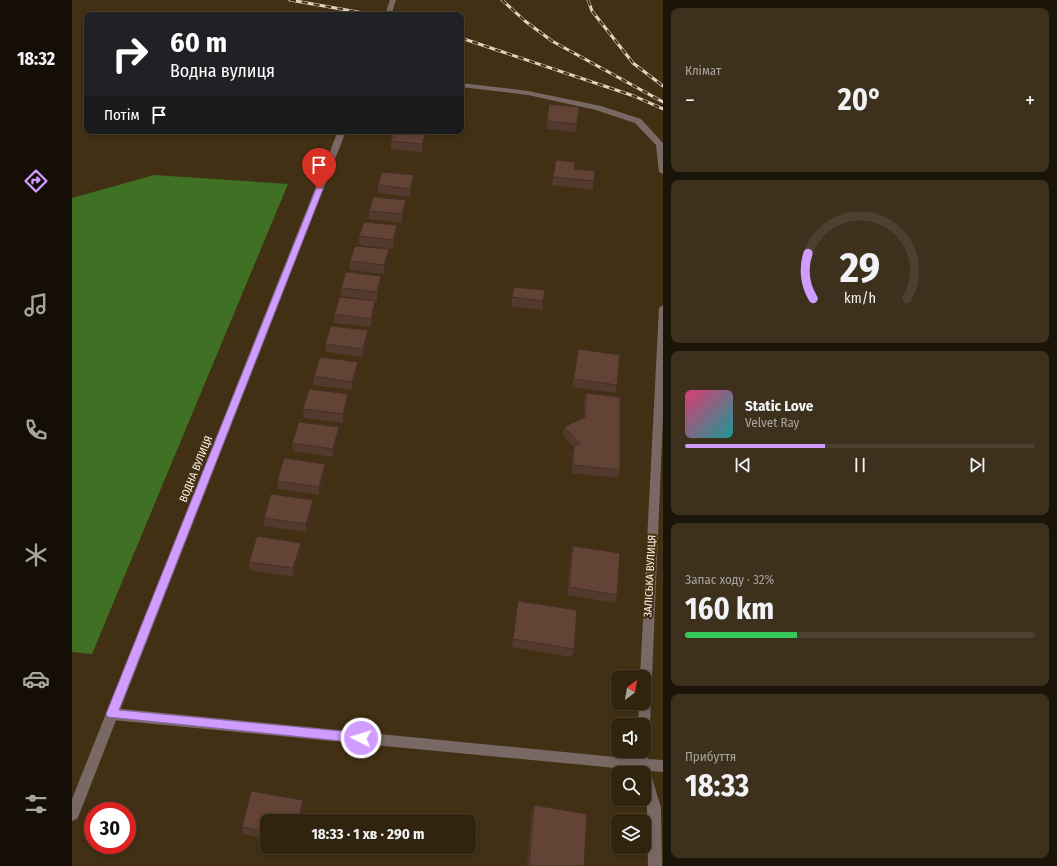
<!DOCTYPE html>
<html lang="uk">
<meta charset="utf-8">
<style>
:root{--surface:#31240f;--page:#3d301d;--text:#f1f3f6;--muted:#a8a49e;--line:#4c412f;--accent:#d09dfe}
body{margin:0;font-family:"Fira Sans Condensed",sans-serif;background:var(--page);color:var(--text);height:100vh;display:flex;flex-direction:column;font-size:15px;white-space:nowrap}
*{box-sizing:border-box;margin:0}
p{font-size:13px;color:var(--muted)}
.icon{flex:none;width:22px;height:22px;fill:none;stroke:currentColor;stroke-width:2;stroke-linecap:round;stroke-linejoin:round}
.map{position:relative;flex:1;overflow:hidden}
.details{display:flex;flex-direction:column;gap:8px;padding:8px;background:#1b1408;width:394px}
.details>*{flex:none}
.top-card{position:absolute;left:12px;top:12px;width:380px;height:122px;border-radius:8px;box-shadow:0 2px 6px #0003,0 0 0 1px var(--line);background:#202124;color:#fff;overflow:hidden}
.needle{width:26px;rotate:31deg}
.buttons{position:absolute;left:539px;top:670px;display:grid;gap:8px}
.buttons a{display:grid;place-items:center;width:40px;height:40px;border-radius:8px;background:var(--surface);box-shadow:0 2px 6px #0003,0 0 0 1px var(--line);font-size:20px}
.speed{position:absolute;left:12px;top:802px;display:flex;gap:8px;font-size:20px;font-weight:700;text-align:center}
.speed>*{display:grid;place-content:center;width:52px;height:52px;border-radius:50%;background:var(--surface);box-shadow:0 2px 6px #0003,0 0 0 1px var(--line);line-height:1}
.speed .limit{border:6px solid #d22;background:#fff;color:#111}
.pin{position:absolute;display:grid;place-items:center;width:34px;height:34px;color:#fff;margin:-41px -17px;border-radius:50% 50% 50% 0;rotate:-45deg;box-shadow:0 0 4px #0007}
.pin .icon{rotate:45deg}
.me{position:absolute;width:44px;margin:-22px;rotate:275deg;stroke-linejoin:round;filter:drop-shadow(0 0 3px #0008)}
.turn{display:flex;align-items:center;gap:14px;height:84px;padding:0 20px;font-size:18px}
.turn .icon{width:52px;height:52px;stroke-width:2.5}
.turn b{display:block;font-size:28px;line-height:34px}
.then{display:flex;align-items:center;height:38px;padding:0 20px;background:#0003;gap:8px;font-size:15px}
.big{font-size:30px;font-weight:700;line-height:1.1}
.details .widget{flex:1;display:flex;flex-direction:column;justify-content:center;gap:6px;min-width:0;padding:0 14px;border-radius:8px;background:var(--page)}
.details .dial{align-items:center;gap:0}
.dial svg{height:104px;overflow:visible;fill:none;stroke:var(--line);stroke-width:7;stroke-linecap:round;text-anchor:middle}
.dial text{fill:var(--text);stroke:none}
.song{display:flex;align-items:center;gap:12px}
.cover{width:48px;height:48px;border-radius:6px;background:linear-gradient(135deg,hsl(340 70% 55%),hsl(180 70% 35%))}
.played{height:4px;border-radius:2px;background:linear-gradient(90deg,var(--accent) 40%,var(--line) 40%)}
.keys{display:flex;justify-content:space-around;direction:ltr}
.heat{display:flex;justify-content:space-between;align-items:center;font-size:22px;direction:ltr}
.charge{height:6px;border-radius:3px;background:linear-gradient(90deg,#34c759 32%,var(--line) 0)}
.trip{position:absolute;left:188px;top:814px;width:216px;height:40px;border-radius:8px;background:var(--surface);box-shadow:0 2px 6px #0003,0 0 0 1px var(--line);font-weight:700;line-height:40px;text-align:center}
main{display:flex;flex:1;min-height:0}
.dock{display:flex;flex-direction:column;width:72px;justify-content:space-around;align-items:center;background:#140e06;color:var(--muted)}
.dock .icon{width:28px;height:28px}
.dock .active{color:var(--accent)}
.dock b{font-size:18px;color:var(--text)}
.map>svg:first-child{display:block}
.forest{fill:#3f7023}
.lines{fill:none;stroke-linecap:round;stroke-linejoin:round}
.minor{fill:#796965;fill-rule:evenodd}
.tertiary{fill:#796965;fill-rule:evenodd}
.rail-casing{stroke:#dfd3c1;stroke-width:3}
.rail{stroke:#413014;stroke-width:2;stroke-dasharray:6;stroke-linecap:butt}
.wall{fill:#543a2e}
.shaded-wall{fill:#452f25}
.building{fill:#624335;stroke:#452f25}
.route{fill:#d09dfe;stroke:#8766a5}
.labels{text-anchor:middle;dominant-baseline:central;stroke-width:4;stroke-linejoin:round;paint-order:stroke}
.street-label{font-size:11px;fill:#fdf2e2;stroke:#413014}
</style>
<main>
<nav class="dock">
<b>18:32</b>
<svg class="icon active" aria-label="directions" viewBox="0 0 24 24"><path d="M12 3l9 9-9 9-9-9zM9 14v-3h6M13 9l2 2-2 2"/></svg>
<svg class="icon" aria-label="music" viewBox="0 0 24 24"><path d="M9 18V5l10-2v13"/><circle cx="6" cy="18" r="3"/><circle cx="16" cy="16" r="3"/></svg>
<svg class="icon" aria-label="phone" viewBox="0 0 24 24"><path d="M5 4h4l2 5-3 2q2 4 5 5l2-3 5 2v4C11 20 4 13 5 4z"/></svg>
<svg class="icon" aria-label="climate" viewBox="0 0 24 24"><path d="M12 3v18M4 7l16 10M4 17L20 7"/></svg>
<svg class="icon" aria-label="car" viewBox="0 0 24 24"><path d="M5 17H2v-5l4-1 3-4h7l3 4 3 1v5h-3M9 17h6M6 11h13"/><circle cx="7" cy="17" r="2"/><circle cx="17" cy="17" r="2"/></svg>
<svg class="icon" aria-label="filters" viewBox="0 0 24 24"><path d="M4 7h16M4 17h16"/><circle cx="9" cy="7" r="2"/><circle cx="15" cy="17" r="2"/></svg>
</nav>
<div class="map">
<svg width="591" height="866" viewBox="0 0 591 866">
<rect width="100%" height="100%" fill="#413014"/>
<path class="forest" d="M82 175 216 184 20 654 0 652V198Z"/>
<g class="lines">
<path class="minor" d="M389 83 456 91 529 106 569 119 591 143V174L587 172 584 145 563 123 524 110 456 95 389 87Z
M591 305V416L578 725 576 729 572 731V725H566L567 703H572V677H568L587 308Z
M40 708 564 759V751H572V746L574 747 576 751V759L591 760V772L578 771 589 808 590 866H576L575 808 572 795V773H566L565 770 40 720 36 718 34 714 36 710Z"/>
<path class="tertiary" d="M318 0H324L319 15H313Z
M266 131H274L7 815 5 819 0 821V799Z"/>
<g class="rail-casing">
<path id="rail" d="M218 0 303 15
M430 0 453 21 480 41 591 102
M516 0 520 11 561 63 591 86
M389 38 562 96 591 109"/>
</g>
<use href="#rail" class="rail"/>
</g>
<path class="wall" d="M477 104 505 124 504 132 474 129Z
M353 140 350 152 319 149V141Z
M484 160 502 169 522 181 521 190 480 185Z
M341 184 338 197 306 193V185Z
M334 200V209L330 223 297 219V211Z
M325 234 321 249 287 245V236Z
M317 258 312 274 278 270V261Z
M309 284 305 301 269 296V288Z
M442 287 471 301 470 310 439 306Z
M303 310 299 327 262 323V314Z
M296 339 291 357 254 352 253 344Z
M506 349 545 385 543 393 500 387Z
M286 362V371L280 390 242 385V376Z
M514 393 548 470 546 478 500 473V454L502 447 491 436 492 427 512 418V402Z
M277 402 271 423 232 418 231 409Z
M267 427V435L261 457 221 451 220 443Z
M253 464 254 472 247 495 206 489 205 481Z
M242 508 235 532 192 526V518Z
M229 543V551L222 577 178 570 177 562Z
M501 546 545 595 543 603 495 595 499 554Z
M446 601 502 649 500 657 440 647Z
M231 800 232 807 229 821H195V839L171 834 170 827Z
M462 805 512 866H455L460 812Z"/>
<path class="shaded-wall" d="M354 132 353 140 350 152V144Z
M342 175 341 184 338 197V189Z
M334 200V209L330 223V214Z
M325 225V234L321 249V240Z
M317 249V258L312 274V265Z
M309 276V284L305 301V292Z
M303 301V310L299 327V319Z
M296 330V339L291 357V349Z
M286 362V371L280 390V382Z
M276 394 277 402 271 423V414Z
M267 427V435L261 457V449Z
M253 464 254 472 247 495V487Z
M241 500 242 508 235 532 234 524Z
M229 543V551L222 577 221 568Z
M231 800 232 807 229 821H226Z"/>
<path class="building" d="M477 104 507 107 505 124 475 121Z
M322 131H346L354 132 350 144 319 141Z
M484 160 503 162 502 169 523 171 522 181 481 177Z
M310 172 342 175 338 189 306 185Z
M301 197 334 200 330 214 297 211Z
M292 222 325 225 321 240 287 236Z
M283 246 317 249 312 265 278 261Z
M274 272 309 276 305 292 269 288Z
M442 287 473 290 471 301 440 297Z
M268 297 303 301 299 319 262 314Z
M259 326 296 330 291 349 253 344Z
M506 349 548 355 545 385 502 379Z
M248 357 286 362 280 382 242 376Z
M237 389 276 394 271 414 231 409Z
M514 393 548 397V470L501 465 502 446 508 443 492 427 513 417Z
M227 422 267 427 261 449 220 443Z
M212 458 253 464 247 487 205 481Z
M199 494 241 500 234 524 192 518Z
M185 536 229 543 221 568 177 562Z
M501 546 548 553 545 595 497 587Z
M446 601 505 610 502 649 441 639Z
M179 791 231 800 226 821H195V832L170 827Z
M462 805 515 814 512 866H457Z"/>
<path class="route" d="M247 187 251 189 47 710 289 733 293 734 295 738 293 742 289 743 36 717 34 714 244 189Z"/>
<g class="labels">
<g class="street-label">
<text transform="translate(124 469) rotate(-68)">ВОДНА ВУЛИЦЯ</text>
<text transform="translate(578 576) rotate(-87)">ЗАЛІСЬКА ВУЛИЦЯ</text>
</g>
</g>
</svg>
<div class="buttons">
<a><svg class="needle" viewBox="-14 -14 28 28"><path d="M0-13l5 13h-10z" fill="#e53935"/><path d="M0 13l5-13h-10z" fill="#a8a49e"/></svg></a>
<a><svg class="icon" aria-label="sound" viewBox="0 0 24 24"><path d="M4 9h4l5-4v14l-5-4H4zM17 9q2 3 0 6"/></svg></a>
<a><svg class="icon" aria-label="search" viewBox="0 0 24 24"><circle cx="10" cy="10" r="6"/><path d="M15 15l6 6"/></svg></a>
<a><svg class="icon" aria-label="layers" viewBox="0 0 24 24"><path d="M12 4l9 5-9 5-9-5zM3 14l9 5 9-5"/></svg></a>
</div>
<div class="speed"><div class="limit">30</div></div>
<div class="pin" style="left:247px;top:189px;background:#d93025"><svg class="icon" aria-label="arrive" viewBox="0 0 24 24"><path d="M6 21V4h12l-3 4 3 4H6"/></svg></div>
<svg class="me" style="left:289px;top:738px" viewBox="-20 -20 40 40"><circle r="17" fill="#d09dfe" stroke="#fff" stroke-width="3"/><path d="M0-11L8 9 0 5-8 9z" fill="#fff"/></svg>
<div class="trip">18:33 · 1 хв · 290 m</div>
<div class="top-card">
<div class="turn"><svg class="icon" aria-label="right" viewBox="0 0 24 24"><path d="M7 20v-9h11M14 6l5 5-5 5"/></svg><div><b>60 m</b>Водна вулиця</div></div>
<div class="then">Потім<svg class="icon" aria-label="arrive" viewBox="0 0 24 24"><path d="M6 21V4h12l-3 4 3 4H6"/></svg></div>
</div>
</div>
<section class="details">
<div class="widget"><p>Клімат</p>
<div class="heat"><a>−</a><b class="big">20°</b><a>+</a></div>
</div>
<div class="widget dial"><svg viewBox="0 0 100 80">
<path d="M14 69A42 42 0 1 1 86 69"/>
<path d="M14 69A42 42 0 0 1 10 34" stroke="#d09dfe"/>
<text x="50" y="56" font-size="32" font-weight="700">29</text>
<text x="50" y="72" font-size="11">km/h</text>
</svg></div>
<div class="widget">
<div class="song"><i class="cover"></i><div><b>Static Love</b><p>Velvet Ray</p></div></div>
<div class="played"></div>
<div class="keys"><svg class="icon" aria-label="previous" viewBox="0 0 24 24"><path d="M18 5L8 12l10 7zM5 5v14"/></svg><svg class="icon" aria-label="pause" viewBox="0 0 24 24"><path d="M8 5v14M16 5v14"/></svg><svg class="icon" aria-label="next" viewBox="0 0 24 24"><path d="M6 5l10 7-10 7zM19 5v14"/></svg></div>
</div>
<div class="widget"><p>Запас ходу · 32%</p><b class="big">160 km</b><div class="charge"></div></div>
<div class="widget"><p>Прибуття</p><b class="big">18:33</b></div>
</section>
</main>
